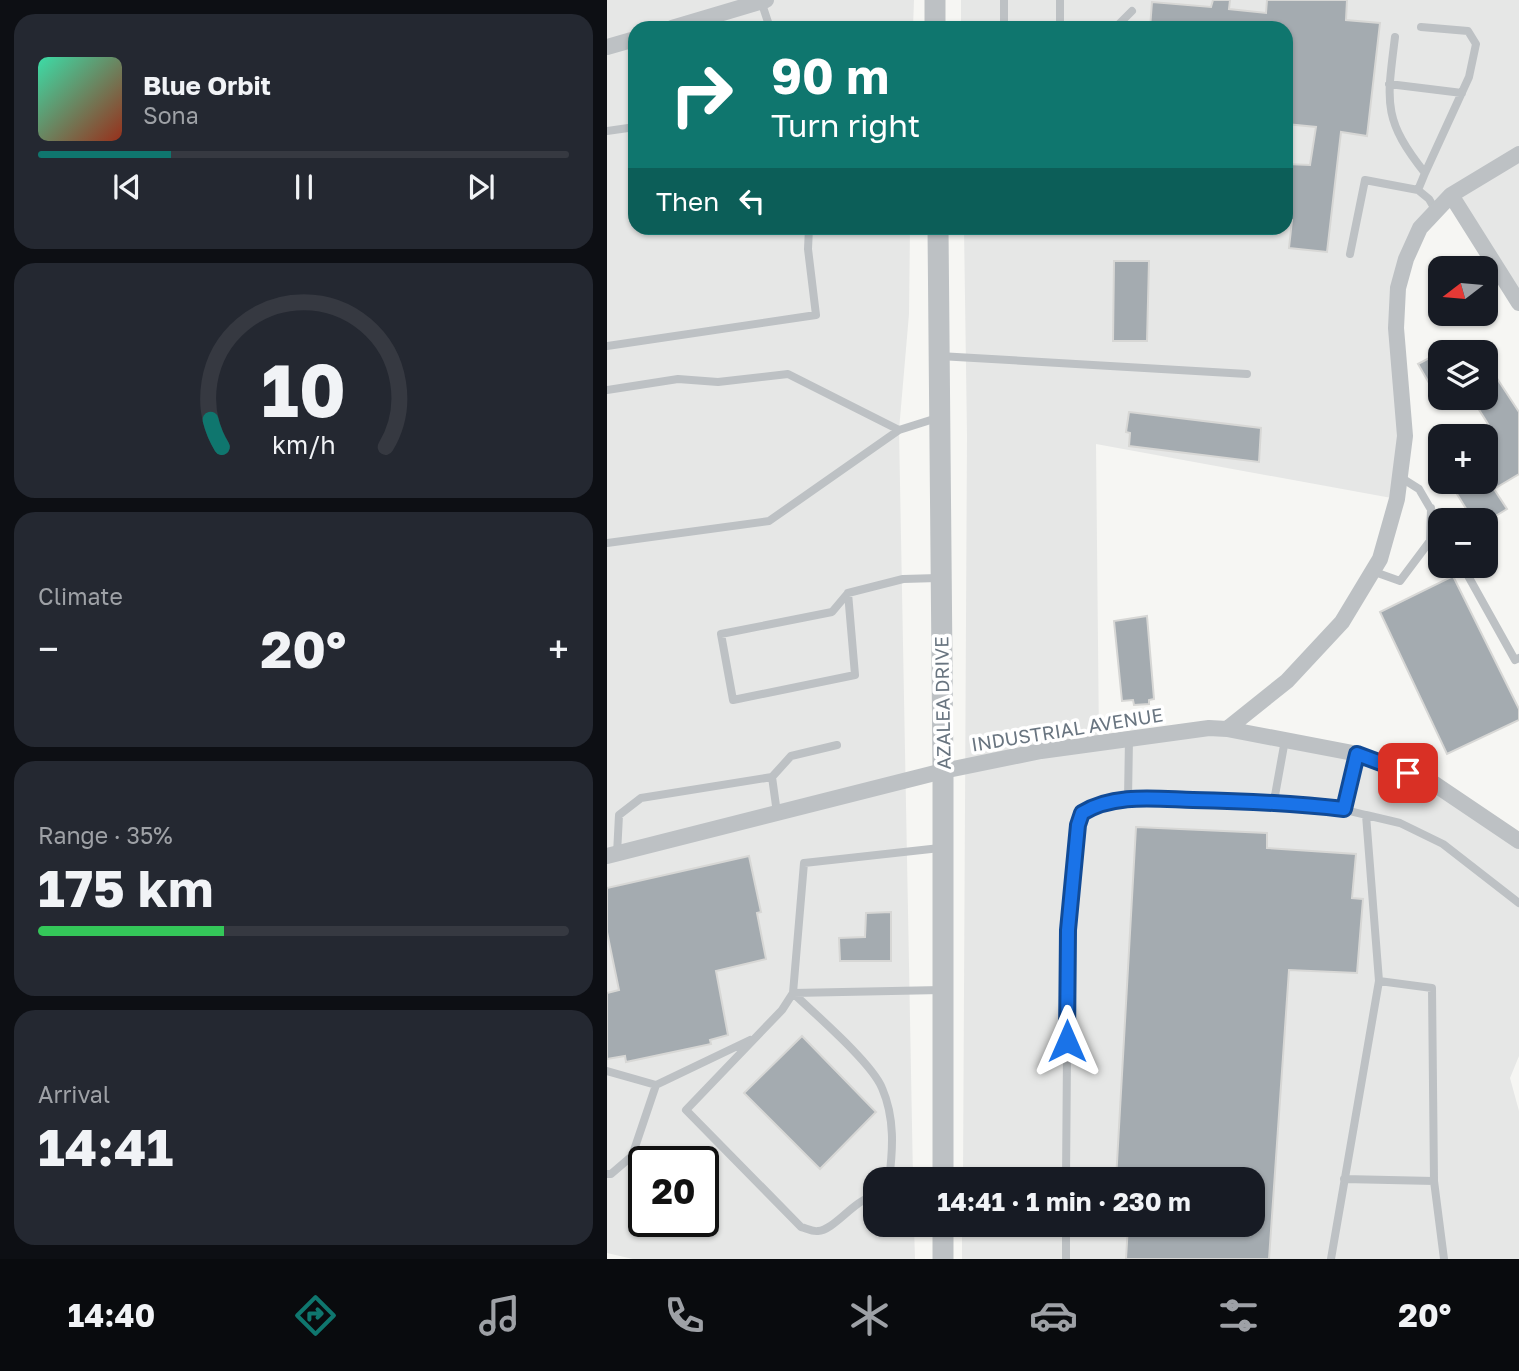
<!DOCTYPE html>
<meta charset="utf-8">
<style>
:root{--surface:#171b24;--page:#242831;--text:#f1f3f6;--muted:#9ea1a6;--line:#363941;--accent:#0f766e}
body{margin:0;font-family:"Golos Text",sans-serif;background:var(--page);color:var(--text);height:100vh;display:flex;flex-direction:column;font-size:26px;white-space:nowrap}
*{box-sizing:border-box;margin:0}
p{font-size:23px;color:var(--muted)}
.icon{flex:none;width:38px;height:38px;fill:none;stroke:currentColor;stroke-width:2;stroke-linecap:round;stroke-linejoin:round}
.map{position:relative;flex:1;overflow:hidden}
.panel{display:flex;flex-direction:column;gap:14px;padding:14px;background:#0d0f14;width:607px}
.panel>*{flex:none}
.top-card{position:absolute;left:21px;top:21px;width:665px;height:214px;border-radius:21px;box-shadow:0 2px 5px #0004;background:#0f766e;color:#fff;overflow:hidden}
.needle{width:46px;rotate:254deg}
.controls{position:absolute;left:821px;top:256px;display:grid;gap:14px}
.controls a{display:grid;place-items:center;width:70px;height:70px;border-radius:14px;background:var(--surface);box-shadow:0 2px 5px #0004;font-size:35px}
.speed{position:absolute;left:21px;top:1146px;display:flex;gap:14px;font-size:35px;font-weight:700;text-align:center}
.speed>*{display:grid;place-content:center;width:91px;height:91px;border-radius:50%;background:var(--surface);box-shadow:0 2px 5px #0004;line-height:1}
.speed .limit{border:4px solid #111;border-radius:10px;background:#fff;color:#111}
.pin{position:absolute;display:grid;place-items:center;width:60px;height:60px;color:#fff;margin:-30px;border-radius:14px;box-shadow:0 4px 10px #0006}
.me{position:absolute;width:77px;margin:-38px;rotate:0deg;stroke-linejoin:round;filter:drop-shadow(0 0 5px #0008)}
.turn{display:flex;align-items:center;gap:24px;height:147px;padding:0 28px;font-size:32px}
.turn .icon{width:91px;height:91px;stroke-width:2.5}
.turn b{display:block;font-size:49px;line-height:60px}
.then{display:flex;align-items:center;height:66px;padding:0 28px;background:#0003;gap:14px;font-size:26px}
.big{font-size:52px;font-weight:700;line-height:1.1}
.panel .tile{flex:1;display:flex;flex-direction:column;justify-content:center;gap:10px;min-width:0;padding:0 24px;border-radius:21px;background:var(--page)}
.panel .dial{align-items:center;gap:0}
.dial svg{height:182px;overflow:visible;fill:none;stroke:var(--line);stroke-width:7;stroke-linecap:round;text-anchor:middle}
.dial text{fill:var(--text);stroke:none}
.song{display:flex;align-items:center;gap:21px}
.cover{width:84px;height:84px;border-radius:10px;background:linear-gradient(135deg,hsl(160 70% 55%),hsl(10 70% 35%))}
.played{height:7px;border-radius:4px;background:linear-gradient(90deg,var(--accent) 25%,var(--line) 25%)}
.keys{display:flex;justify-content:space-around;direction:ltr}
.heat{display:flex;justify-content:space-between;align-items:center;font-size:38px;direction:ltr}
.charge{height:10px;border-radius:5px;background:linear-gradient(90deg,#34c759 35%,var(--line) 0)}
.trip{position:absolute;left:256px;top:1167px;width:402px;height:70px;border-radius:21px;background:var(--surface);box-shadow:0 2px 5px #0004;font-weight:700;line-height:70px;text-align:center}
.tabs{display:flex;height:112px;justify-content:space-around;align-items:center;background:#090b0e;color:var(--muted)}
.tabs .icon{width:49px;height:49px}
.tabs .on{color:var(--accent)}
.tabs b{font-size:32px;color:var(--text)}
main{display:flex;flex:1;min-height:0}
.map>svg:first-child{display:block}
.built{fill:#e6e7e6;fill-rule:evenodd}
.building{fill:#a4abb0;stroke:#d7d7d5;stroke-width:2}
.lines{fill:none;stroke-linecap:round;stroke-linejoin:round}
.service{stroke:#bdc1c4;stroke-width:8}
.minor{stroke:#bdc1c4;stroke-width:16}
.tertiary{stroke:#bdc1c4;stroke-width:21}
.route-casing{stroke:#114b97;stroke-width:18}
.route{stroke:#1a73e8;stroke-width:12}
.labels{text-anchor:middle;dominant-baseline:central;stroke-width:7;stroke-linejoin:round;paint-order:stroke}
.street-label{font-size:19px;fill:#697580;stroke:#fff}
</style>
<main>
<section class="panel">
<div class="tile">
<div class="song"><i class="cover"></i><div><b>Blue Orbit</b><p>Sona</p></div></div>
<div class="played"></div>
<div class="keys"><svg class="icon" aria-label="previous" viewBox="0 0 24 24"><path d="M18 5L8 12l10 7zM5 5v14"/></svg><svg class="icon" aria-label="pause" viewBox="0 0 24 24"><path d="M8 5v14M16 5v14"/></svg><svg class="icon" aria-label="next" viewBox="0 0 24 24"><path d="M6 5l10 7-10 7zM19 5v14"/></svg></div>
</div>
<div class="tile dial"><svg viewBox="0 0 100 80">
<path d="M14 69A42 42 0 1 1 86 69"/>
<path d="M14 69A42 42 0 0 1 9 57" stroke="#0f766e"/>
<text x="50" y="56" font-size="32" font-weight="700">10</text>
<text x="50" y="72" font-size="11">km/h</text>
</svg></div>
<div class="tile"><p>Climate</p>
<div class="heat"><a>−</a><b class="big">20°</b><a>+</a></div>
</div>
<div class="tile"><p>Range · 35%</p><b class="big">175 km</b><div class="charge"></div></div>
<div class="tile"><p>Arrival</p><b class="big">14:41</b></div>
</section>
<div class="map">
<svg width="912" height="1259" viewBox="0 0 912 1259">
<rect width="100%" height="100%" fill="#f6f6f3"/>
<path class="built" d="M0 0H307L306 28H28V228H303L302 314 292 430 306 1179 268 1180V1225H307L308 1259H26L0 1253ZM37 1162H96V1222H37Z
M354 0H912V303L844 195 813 228 791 288 798 436 790 499 489 444 492 743 602 728 750 754 826 783 912 841V1056L903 1078 912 1111V1259H355V1225H646V1180L356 1179 360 436 357 228H679V28H354Z"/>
<path class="building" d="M606 0H623L622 9 659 13 660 0H740L739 20 773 23 760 136 734 132 720 252 682 248 685 220H679V164L703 165 709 127 679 124V28H543L545 2 604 7Z
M507 261H542L540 341H506Z
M824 357 833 371V402L811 364Z
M878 360 912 412V474L887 489 900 509 882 520H866L842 481H878V436H862L881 424 864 397H878Z
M522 412 654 428 652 462 522 446 523 433 519 432Z
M846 576 912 709V720L840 754 773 612Z
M540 616 547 699 542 700V704L527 705 526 700 515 701 507 621Z
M529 827 660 833V848L749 854 745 898 756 899 750 973 682 970 662 1259H519L521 1225H646V1180H509Z
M142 856 154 912 150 913 159 959 109 971 121 1035 103 1040 104 1044 19 1062 18 1056 0 1059V993L12 990 0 932V888Z
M284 912V961H233L232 938 258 937 259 913Z
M195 1036 269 1112 213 1169 137 1093Z"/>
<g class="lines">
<path class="service" d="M397 0V25
M154 1 163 28
M814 27 861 31 869 44 862 77 818 173
M453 28V0
M508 28 525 11
M788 37C780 102 775 119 818 173L811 190 822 199 829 211
M782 84 855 93
M0 131 28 127
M743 254 758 180 811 190
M0 346 209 315 201 249 202 228
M332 356 640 374
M0 390 71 379 111 382 181 374 292 430
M793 477 812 489 833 525
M0 543 162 521 292 430 330 418
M855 565 908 660 912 658
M765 571 793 581 823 541 824 508
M241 593 248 675 126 700 114 634 225 612 241 593 296 579 331 578
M521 799 522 739
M667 801 678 740
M737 809 750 754
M170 813 165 777 184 756 230 745
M759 815 793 823 836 844 912 903
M333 848 197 863 186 993 334 990
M10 854 12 815 34 798 165 777
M772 981 825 988 827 1181
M0 1071 49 1085
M0 1174H4L25 1156 49 1085 143 1040
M737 1179 827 1181 837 1259
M459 1180 461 930 471 825C474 818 475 813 482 809 508 795 549 799 578 800 639 801 700 799 759 815L772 981 724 1259
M268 1195C246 1201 227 1230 211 1231 205 1232 199 1228 194 1227L79 1110 175 1010 186 993C208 1014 265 1063 275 1088 288 1118 286 1149 282 1180
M459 1259V1225"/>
<path class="minor" d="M65 28 159 0
M0 47 28 39
M844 195 912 303
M620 729 680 681 735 622 773 559 790 499 798 436 789 328 791 288 799 259 813 228 844 195 912 154
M0 856 336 771 434 751 602 728 620 729 746 753 826 783 912 841"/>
<path class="tertiary" d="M328 0V28
M331 228 336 771V1180
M336 1225V1259"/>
</g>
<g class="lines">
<g class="route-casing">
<path id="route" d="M460 1041 461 930 471 825 475 813C507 793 550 799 586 800 637 801 686 803 737 809L750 754 801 773"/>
</g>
<use href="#route" class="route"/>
</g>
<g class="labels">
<g class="street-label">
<text transform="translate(335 703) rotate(-91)">AZALEA DRIVE</text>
<text transform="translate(460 729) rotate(-9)">INDUSTRIAL AVENUE</text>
</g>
</g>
</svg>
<div class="controls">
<a><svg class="needle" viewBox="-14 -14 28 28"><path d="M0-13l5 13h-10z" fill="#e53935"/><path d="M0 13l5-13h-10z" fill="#9ea1a6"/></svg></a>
<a><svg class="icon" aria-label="layers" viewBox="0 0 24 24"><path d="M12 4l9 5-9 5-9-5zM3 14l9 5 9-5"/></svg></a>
<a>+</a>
<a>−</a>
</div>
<div class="speed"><div class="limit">20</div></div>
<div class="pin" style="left:801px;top:773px;background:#d93025"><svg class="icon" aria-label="arrive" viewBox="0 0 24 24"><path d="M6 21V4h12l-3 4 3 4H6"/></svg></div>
<svg class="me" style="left:460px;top:1041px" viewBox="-20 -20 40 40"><path d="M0-17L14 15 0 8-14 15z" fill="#1a73e8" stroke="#fff" stroke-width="4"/></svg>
<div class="trip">14:41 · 1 min · 230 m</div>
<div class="top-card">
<div class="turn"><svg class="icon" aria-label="right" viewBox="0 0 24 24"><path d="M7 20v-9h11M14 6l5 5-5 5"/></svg><div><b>90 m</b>Turn right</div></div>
<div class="then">Then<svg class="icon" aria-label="left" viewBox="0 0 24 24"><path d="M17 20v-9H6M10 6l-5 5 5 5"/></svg></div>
</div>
</div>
</main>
<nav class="tabs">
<b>14:40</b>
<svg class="icon on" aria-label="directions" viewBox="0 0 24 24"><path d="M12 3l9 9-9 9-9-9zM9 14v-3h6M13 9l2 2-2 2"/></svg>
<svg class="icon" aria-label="music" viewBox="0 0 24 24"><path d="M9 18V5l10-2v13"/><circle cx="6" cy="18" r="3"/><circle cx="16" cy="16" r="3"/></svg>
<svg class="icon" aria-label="phone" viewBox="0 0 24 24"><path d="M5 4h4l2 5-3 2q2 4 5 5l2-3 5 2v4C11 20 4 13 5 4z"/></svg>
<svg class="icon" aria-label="climate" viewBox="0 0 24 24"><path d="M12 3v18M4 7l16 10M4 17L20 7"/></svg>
<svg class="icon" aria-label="car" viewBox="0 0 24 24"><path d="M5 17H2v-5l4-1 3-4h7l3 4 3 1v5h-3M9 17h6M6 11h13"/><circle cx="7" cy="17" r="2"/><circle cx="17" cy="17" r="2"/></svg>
<svg class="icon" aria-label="filters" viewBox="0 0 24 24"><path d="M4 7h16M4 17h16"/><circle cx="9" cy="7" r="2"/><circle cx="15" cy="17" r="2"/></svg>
<b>20°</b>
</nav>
